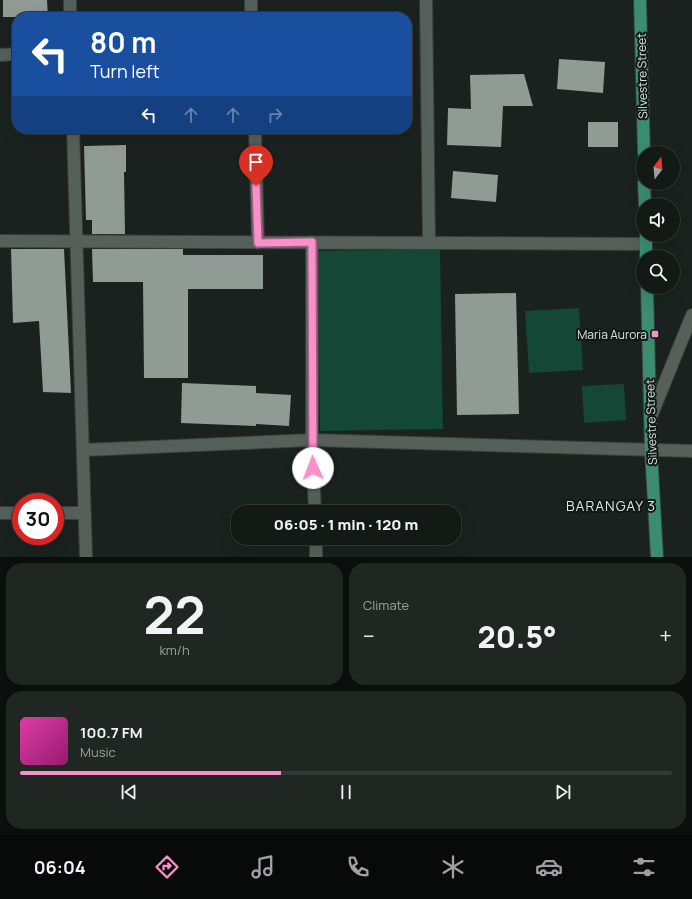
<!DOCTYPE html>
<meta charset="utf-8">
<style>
:root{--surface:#131a16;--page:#202723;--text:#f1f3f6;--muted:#9da1a1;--line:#323835;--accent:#f890ca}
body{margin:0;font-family:Manrope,sans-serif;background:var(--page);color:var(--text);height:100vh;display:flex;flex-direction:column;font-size:15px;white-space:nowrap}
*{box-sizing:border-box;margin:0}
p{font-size:13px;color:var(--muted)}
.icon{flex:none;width:22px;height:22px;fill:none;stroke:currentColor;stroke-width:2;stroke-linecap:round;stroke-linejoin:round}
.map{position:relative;height:557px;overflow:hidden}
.drawer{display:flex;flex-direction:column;gap:6px;padding:6px;background:#0a0e0c;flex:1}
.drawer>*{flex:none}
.guide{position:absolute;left:12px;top:12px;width:400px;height:122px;border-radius:16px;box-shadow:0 4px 16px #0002,0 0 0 1px var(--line);background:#1a4fa0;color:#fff;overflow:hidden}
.needle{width:26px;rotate:16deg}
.controls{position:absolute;left:636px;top:146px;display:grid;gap:8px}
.controls a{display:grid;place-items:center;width:44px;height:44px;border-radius:50%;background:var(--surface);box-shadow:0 4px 16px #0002,0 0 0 1px var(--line);font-size:20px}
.speed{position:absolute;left:12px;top:493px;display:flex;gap:8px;font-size:20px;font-weight:700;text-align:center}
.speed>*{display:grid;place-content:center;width:52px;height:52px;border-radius:50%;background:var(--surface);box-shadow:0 4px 16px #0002,0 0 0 1px var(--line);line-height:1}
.speed .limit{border:6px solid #d22;background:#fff;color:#111}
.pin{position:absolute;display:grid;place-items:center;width:34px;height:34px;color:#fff;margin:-41px -17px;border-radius:50% 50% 50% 0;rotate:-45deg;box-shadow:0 0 4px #0007}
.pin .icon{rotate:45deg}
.me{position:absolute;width:44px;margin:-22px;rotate:358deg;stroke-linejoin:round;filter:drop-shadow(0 0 3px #0008)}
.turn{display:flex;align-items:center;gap:14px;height:84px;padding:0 12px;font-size:18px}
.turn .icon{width:52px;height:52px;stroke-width:2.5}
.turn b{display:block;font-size:28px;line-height:34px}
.lanes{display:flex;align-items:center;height:38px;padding:0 12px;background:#0003;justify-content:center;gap:20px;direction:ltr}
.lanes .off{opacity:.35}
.big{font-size:30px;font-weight:800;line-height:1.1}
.drawer .tile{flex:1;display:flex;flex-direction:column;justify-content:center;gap:6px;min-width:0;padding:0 14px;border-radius:16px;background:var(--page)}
.drawer .dial{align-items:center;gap:0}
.dial b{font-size:52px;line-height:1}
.song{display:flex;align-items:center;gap:12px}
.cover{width:48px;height:48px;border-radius:6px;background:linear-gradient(135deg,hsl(320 70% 55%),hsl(320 70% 35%))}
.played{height:4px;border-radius:2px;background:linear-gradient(90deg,var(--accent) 40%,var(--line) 40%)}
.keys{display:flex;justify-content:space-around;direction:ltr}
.heat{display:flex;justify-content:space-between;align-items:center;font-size:22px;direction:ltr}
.drawer .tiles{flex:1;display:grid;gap:6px;grid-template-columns:1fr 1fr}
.tile:last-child{grid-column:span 2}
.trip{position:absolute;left:231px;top:505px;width:230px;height:40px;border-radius:16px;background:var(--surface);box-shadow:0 4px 16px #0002,0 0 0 1px var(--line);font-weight:800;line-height:40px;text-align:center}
.tab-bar{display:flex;height:64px;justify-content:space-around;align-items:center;background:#080a09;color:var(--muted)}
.tab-bar .icon{width:28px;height:28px}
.tab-bar .active{color:var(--accent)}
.tab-bar b{font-size:18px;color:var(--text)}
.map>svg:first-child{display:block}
.green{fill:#144735}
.building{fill:#909b96}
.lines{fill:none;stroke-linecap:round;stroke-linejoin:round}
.minor-casing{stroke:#393f3c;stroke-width:14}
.major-casing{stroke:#393f3c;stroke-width:14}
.minor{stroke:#56605b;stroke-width:12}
.major{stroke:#3c8c72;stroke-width:12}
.route-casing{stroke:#a15e83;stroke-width:10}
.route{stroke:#f890ca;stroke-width:7}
.poi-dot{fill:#f890ca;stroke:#101915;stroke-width:1.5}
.labels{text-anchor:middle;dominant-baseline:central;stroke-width:4;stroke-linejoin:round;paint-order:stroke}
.street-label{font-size:12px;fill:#dce2e0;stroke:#101915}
.poi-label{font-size:12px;fill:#dce2e0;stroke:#101915;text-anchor:end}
.quarter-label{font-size:14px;letter-spacing:1px;fill:#dbe7e1;stroke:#101915}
</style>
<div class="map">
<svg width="692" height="557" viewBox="0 0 692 557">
<rect width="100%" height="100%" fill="#19221e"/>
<path class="green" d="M440 249 443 429 320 431 317 251Z
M579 308 583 370 529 373 525 311Z
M624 384 626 420 584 423 582 386Z"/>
<path class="building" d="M3 0H47L48 17H3Z
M559 59 605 62 603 93 557 89Z
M524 74 533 106H503L501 147 447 145 448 108 471 109 470 75Z
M588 122H618V147H588Z
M126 145V172H124L125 234H92V220H86L84 146Z
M453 171 498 175 496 202 451 198Z
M11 249H64L71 393 43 392 39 321 13 323Z
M92 249H183V255H263V289H188V378H144L143 282H93Z
M516 293 519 414 457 415 455 294Z
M182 383 256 386V393L291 395 289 426 256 424V426L181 423Z"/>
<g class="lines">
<g class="minor-casing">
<path id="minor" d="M70 0V17
M251 0V17
M426 0 429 242
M0 55 17 54
M73 129 86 557
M255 129 258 243
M0 241 646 244
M312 242V440L315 512
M650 419 692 315
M83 450 312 440 692 451
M0 513H21
M55 513H85
M316 538V557"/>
</g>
<g class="major-casing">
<path id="major" d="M640 0 644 153
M644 183 645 205
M646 235V257
M647 287 651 450 657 557"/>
</g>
<use href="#minor" class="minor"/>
<use href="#major" class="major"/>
</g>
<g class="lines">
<g class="route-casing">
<path id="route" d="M256 186 258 243 312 242 313 468"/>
</g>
<use href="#route" class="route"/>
</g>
<rect class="poi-dot" x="651" y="330" width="8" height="8" rx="2"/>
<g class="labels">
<g class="street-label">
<text transform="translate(642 76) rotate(-91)">Silvestre Street</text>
<text transform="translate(651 422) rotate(-92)">Silvestre Street</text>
</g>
<g class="poi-label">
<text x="647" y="334">Maria Aurora</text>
</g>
<g class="quarter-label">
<text x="611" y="505">BARANGAY 3</text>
</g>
</g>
</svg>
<div class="controls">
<a><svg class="needle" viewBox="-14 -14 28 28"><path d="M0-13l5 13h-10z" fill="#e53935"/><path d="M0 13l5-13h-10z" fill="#9da1a1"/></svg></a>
<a><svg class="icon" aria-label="sound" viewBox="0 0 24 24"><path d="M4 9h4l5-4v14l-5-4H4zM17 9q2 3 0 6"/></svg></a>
<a><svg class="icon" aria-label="search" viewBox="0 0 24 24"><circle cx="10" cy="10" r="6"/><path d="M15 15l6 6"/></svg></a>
</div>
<div class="speed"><div class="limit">30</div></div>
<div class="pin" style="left:256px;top:186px;background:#d93025"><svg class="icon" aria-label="arrive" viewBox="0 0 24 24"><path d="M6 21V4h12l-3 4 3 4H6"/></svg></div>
<svg class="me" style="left:313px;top:468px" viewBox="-20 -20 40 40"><circle r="19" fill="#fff"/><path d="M0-13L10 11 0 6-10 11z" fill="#f890ca"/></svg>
<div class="trip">06:05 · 1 min · 120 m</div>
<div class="guide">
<div class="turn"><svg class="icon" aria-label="left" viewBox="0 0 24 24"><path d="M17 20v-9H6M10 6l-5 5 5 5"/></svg><div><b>80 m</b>Turn left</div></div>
<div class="lanes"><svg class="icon" aria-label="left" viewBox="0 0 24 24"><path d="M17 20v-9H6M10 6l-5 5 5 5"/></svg><svg class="icon off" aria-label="ahead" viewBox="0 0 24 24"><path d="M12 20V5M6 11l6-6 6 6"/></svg><svg class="icon off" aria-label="ahead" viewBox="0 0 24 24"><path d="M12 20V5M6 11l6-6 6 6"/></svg><svg class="icon off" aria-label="right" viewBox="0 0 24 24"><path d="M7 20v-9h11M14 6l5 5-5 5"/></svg></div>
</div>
</div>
<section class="drawer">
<div class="tiles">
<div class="tile dial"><b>22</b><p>km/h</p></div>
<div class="tile"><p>Climate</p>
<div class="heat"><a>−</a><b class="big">20.5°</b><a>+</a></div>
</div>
<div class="tile">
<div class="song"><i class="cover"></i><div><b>100.7 FM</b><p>Music</p></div></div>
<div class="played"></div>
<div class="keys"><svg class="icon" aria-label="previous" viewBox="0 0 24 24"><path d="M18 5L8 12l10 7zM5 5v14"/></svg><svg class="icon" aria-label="pause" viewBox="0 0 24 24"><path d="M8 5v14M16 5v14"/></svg><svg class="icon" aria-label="next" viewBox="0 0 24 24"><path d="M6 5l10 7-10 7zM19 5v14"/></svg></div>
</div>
</div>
</section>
<nav class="tab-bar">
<b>06:04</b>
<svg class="icon active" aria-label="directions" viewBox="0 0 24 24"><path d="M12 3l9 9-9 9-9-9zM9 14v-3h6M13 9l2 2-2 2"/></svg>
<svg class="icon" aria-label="music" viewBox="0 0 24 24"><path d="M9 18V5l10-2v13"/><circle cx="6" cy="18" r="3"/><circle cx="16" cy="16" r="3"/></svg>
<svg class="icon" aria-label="phone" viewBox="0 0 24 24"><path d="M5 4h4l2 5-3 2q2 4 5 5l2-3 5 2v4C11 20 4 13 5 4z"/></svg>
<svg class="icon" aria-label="climate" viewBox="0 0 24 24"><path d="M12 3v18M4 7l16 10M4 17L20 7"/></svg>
<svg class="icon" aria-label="car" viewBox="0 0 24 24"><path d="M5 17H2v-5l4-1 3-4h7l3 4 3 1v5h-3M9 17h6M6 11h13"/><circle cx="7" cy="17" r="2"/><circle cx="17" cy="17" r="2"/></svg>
<svg class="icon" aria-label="filters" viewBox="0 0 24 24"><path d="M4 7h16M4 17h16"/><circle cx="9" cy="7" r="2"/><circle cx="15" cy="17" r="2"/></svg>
</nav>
